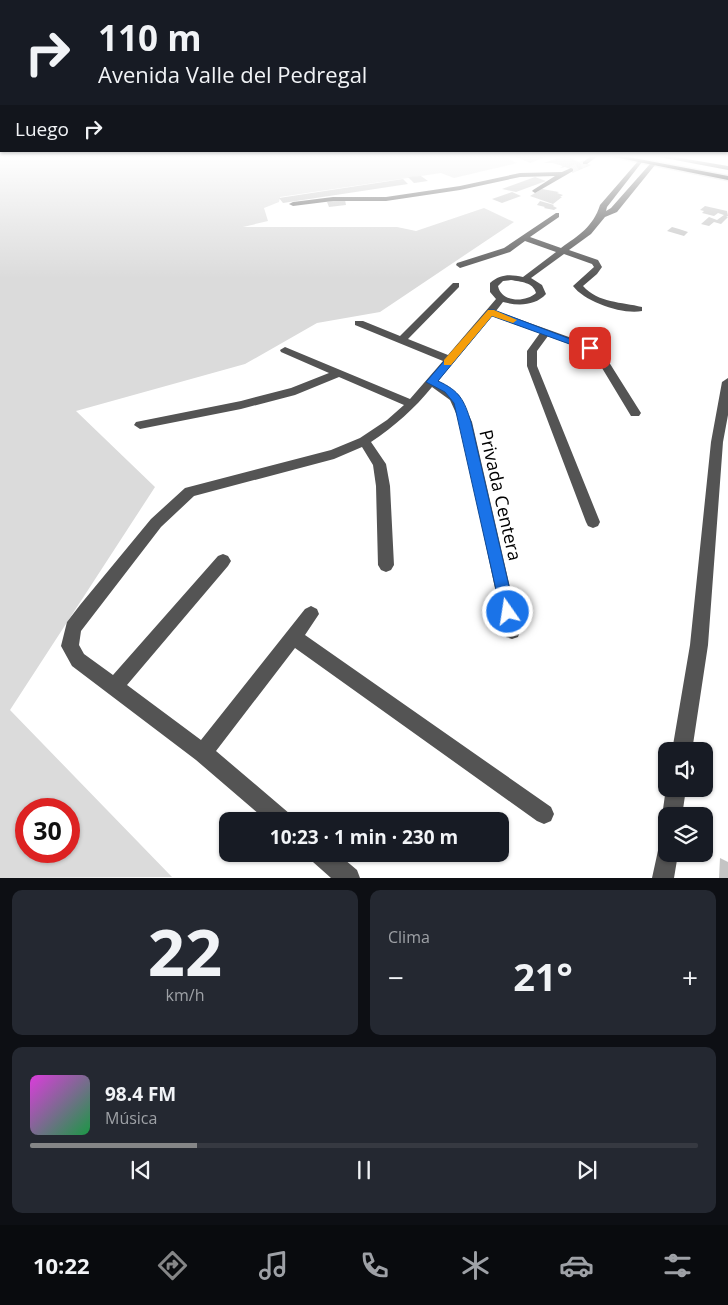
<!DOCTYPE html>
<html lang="es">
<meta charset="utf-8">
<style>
:root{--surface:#171b24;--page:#242831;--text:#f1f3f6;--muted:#9ea1a6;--line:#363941;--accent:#858687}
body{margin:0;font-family:"Open Sans",sans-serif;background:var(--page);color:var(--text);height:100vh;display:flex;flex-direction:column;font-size:19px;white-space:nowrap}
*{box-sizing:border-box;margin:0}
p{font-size:16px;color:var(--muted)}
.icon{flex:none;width:28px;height:28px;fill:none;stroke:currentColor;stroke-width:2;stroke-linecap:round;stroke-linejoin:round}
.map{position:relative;height:878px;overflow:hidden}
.sheet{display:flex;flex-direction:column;gap:12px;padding:12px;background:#0d0f14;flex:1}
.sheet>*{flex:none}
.hud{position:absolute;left:0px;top:0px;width:729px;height:152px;box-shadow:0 1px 4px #0004;background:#171b24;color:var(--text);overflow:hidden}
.controls{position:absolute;left:658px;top:742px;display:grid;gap:10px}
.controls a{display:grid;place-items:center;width:55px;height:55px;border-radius:10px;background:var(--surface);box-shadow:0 1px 4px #0004;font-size:25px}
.speed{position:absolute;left:15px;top:798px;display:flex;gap:10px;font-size:25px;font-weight:700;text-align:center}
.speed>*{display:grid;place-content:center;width:65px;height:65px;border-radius:50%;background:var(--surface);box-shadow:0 1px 4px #0004;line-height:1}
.speed .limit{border:8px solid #d22;background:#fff;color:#111}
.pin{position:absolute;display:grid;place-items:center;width:42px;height:42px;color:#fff;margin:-21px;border-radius:10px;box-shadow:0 2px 8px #0006}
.me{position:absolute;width:55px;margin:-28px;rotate:347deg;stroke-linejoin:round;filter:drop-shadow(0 0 4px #0008)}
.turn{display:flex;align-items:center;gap:18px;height:105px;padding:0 15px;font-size:22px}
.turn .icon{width:65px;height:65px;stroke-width:2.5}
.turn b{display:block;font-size:35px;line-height:42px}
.then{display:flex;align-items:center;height:48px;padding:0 15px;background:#0003;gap:10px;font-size:19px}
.big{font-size:38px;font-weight:700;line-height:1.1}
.sheet .widget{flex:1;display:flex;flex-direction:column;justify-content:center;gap:8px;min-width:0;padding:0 18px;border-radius:10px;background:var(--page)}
.sheet .dial{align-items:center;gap:0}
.dial b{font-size:65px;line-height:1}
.song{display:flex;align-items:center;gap:15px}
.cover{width:60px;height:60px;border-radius:8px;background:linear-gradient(135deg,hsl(300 70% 55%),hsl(140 70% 35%))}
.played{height:5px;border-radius:2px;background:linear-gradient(90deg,var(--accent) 25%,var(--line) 25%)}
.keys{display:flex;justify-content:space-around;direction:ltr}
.heat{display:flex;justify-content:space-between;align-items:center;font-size:28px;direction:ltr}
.sheet .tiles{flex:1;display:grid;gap:12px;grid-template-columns:1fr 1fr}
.widget:last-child{grid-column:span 2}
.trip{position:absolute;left:219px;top:812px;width:290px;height:50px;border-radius:10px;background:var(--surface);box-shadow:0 1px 4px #0004;font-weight:700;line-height:50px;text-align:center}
.dock{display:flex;height:80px;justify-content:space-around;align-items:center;background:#090b0e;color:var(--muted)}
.dock .icon{width:35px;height:35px}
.dock .active{color:var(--accent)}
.dock b{font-size:22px;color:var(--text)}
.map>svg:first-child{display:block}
.green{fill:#dbdbdb;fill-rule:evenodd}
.building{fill:#c4c4c4}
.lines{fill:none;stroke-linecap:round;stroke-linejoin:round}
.minor-tunnel{stroke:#d9d9d9;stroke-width:7;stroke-dasharray:7 4;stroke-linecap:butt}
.major-casing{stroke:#dbdbdb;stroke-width:3}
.minor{fill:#545454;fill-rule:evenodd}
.major{fill:#000;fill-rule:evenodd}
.route{fill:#1a73e8;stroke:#114b97}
.slow{fill:#f59e0b}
.labels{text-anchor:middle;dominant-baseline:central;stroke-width:5;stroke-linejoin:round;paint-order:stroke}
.street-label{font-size:18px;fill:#000;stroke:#fff}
</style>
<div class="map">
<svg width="728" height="878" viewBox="0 0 728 878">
<rect width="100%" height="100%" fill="#fff"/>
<path class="green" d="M0 156H504L517 163 454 178 441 173 280 197 279 202 264 208 268 221 243 227H397L416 231 484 208 514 222 380 312 317 323 245 364 76 411 155 487 10 710 172 877 0 878ZM26 809H69V851H26Z"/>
<path class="building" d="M514 156H548L530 163Z
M563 156 575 158 573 160 591 165 577 171 565 167 560 168 563 166 552 163H544Z
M421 176 428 181 414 183 408 177Z
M535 177 546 181 516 192 502 189Z
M403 179 408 184 283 203 279 198Z
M542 189 559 192 557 193 563 195 560 197H562L553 204 530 196Z
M512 192 521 196 502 203 492 199Z
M336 200H345L346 205 329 207 327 202Z
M540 201 554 205 553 206 557 208 554 210 544 208 545 207 537 205Z
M705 206 727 211 728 216 726 217H728L721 224 714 222 709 226 701 224 709 217 717 220 724 215 718 213 714 216 702 213 704 211 700 210Z
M672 227 679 229 688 232 684 236 667 231Z
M720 858 728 862V878H719Z"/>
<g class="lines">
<path class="minor-tunnel" d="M571 170 585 163"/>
<g class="major-casing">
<path id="major" d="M609 156H623L728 176V180Z"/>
</g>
<path class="minor" d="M591 156H598L587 164H583V162Z
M654 156H669L728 166V170Z
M639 160 642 162 607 207 606 211 611 208 650 164 655 165 617 212 605 217 591 234 569 250 598 260 602 267 597 274 583 286C598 303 622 302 642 307V311C623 315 585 302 573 286L594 267 592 264 564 254 531 278 542 285 546 294C535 306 518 306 503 302L496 311 594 346 607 359 641 413 639 416H631L599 363 586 350 548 336 537 351V366L600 522 598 526 593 528 588 526 586 522 527 366V351L540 333 492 316 438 381 459 395 472 422 520 631 518 637 512 639 506 637 504 631 460 422 450 400 432 387C414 409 395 426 371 442L386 464 390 486 394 565 391 570 386 572 381 570 378 565 376 486 373 465 362 447 334 459 194 496 161 527 81 631 79 645 84 654 113 675 218 556 223 554 228 556 231 561 228 566 127 685 201 740 305 609 311 606 317 609 319 614 305 635 551 807 554 814 551 821 544 824 537 821 295 648 216 751 290 814 294 821H267L196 760 72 666 61 646 67 622 80 605 151 519 185 488 331 450 360 438 387 420 404 405 339 377 295 395 241 409 140 429 134 425 136 422 241 401 291 388 329 373 281 352 280 350 285 347 410 399 443 361 355 325V321H363L400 336 453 283H459V287L408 339 448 355 496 299 490 292V283C500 274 510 274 523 277L556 252 525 241 510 252 460 268 456 265 457 263 504 248 556 213H559V217L530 237 561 248C579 235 593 227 600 205ZM511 280C521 282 533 282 536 293 525 303 501 302 498 286L503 281Z
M571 168 573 169V171L535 193 532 191 533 190 555 176 520 177 460 190 386 201H333L293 206 289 204 293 202 333 197H386L460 186 520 173 562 172Z
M728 378V415L723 442 708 645 692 751H672L690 645 711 442 722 382Z
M666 788 686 789 682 816H666V824L662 816Z
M666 843V854H678L674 878H652L659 846Z
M310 854H338L357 870 360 878H331L313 862Z"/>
<use href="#major" class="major"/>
</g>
<linearGradient id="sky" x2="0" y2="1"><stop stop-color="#8cadcc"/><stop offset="0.56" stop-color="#fff"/><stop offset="1" stop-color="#fff" stop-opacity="0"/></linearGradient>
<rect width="728" height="279" fill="url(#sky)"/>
<path class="route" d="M488 310H494L594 348 593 350H586L492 316 438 381C460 391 464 400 471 422L515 612 513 617 508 619 503 617 501 612 454 403 445 392 426 382Z"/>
<path class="slow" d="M488 310H494L517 320 513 323 492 316 451 365H444V360Z"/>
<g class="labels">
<g class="street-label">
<text transform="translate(501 495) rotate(77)">Privada Centera</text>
</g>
</g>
</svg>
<div class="controls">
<a><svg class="icon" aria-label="sound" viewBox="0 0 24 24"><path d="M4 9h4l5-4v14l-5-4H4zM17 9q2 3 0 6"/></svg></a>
<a><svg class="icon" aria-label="layers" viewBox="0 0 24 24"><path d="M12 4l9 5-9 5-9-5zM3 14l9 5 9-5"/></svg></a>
</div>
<div class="speed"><div class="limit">30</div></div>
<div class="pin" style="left:590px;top:348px;background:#d93025"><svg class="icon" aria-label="arrive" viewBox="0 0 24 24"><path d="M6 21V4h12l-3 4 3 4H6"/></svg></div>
<svg class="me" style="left:508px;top:612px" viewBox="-20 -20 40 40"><circle r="17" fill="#1a73e8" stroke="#fff" stroke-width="3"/><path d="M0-11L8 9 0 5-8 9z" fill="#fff"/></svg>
<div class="trip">10:23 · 1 min · 230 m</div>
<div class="hud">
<div class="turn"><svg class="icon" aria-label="right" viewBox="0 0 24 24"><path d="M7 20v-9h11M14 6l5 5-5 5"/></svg><div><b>110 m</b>Avenida Valle del Pedregal</div></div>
<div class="then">Luego<svg class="icon" aria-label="right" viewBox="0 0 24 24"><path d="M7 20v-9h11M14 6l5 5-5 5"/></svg></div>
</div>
</div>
<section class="sheet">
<div class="tiles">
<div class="widget dial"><b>22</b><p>km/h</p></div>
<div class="widget"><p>Clima</p>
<div class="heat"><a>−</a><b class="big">21°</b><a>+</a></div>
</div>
<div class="widget">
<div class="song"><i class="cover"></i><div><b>98.4 FM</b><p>Música</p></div></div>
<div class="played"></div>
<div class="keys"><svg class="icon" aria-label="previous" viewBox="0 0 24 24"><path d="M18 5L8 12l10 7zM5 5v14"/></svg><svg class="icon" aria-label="pause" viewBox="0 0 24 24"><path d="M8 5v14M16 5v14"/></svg><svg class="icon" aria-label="next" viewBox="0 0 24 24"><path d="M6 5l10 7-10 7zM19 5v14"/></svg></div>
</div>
</div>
</section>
<nav class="dock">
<b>10:22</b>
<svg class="icon active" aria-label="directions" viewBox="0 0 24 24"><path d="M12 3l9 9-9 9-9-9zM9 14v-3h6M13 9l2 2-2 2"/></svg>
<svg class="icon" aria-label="music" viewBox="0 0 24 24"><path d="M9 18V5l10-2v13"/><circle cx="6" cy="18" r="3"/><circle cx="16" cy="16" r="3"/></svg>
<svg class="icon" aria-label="phone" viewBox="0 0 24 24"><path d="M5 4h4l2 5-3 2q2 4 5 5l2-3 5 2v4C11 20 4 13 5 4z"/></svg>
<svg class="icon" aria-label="climate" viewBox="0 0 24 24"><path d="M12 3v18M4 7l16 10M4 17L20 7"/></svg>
<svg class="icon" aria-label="car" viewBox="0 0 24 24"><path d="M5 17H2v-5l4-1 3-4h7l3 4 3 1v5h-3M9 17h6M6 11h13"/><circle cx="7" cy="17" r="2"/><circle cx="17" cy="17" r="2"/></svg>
<svg class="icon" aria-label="filters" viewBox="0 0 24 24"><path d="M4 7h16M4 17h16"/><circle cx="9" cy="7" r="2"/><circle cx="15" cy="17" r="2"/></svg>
</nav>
